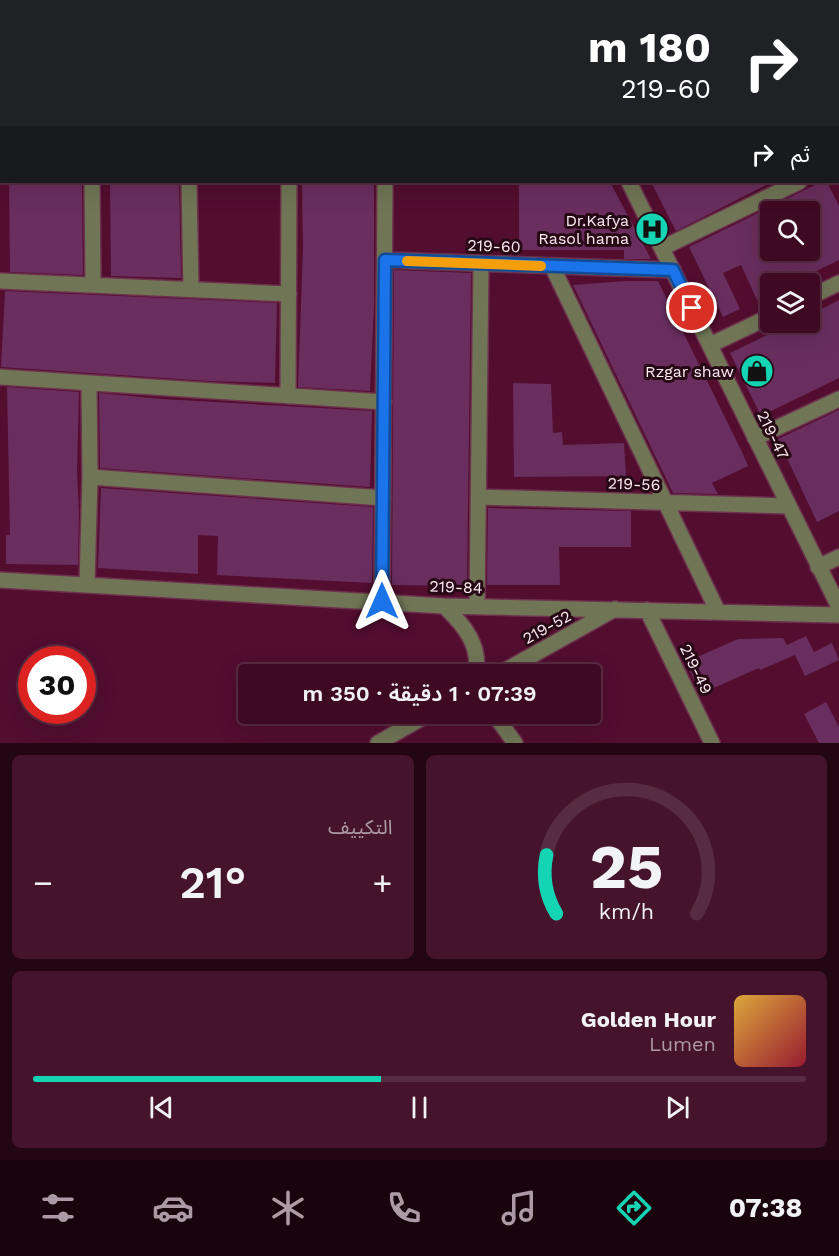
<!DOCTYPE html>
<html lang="ar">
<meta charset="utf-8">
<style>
:root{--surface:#3e0a23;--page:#45132b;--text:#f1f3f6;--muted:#ad9aa6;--line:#572b41;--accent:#13d5b3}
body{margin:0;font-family:"Work Sans","Noto Sans Arabic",sans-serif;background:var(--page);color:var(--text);direction:rtl;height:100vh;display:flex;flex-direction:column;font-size:22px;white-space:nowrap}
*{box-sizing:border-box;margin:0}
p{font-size:20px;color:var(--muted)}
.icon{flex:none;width:33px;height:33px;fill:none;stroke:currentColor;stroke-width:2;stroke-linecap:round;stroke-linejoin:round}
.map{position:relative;height:743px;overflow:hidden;direction:ltr}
.sheet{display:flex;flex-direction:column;gap:12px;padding:12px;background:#220613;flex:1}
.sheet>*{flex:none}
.hud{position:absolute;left:0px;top:0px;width:840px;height:183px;box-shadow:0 6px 24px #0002,0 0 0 2px var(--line);direction:rtl;background:#202124;color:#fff;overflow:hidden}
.buttons{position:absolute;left:760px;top:201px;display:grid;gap:12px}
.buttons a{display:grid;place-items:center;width:60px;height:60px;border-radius:6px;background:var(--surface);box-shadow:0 6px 24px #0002,0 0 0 2px var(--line);font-size:30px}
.speed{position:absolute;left:18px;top:646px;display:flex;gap:12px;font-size:30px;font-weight:700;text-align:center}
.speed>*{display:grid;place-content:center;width:78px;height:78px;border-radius:50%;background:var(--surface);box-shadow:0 6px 24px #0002,0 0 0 2px var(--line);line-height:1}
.speed .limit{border:9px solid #d22;background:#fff;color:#111}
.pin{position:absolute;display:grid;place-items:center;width:51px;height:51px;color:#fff;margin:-26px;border:3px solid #fff;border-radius:50%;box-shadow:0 2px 6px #0007}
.me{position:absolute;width:66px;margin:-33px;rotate:0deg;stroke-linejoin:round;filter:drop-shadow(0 0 4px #0008)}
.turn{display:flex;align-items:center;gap:21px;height:126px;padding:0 30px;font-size:27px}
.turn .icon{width:78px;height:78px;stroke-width:2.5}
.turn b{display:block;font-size:42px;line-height:51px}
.then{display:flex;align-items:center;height:57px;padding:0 30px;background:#0003;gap:12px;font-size:22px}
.big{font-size:45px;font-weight:600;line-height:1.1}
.sheet .widget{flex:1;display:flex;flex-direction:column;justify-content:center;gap:9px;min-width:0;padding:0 21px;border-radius:9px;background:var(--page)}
.sheet .dial{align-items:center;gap:0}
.dial svg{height:156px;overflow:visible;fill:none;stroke:var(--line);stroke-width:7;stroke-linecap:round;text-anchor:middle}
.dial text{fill:var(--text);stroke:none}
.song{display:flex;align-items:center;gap:18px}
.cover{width:72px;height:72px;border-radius:9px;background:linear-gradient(135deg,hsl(40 70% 55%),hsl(350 70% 35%))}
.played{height:6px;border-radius:3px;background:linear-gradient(90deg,var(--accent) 45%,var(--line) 45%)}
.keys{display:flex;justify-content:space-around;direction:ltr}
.heat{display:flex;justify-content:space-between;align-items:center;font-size:33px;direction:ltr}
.sheet .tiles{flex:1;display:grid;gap:12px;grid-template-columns:1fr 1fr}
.widget:last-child{grid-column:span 2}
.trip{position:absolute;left:238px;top:664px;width:363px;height:60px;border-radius:6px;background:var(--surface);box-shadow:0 6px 24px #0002,0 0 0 2px var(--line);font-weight:600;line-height:60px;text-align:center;direction:rtl}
.dock{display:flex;height:96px;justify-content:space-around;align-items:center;background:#19040e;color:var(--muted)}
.dock .icon{width:42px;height:42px}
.dock .current{color:var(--accent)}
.dock b{font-size:27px;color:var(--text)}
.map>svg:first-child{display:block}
.building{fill:#692e5d;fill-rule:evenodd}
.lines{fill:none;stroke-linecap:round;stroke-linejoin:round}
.minor-casing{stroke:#6d314e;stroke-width:18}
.minor{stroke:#707556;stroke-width:15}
.route-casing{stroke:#114b97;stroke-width:15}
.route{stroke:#1a73e8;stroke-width:10}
.slow{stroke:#f59e0b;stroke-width:10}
.labels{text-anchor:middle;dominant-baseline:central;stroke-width:6;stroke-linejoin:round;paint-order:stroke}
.poi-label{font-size:16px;fill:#fdebf0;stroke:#270916;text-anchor:end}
.street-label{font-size:16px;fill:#fdebf0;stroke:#270916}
</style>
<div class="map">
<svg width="839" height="743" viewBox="0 0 839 743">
<rect width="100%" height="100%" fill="#520d2f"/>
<path class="building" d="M9 182H82L83 275 10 272Z
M110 182H179L181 278 111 276Z
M302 182H374V306L370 391 298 387 303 249Z
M519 182H610L651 259H624V250H519Z
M651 182H772L676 231Z
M821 182H827L839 206V260L790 284H771V293L757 300 741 265 723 273 740 309 723 317 689 247ZM771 212H810V250H771Z
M394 270 471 273 467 586 392 585Z
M625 281H658L742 452 748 466 712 483 718 494 673 493 573 285Z
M5 291 277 303 275 383 209 381 1 367Z
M839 300V378L761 416 730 353 794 322H810V315Z
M513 383 551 384 553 433 562 432 563 445 624 443 626 476 514 477Z
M7 387 79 392 77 471 79 513 78 565 6 564V535H10Z
M99 393 162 399 372 411 370 487 100 468Z
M839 410V511L817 522 778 439Z
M101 488 373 507 372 583 217 575 218 536 198 535V574L98 568Z
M488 508 631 511V547H559L560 585H487Z
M806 636 814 652 832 643 839 660 805 676 795 655 760 670 759 668 700 694 686 662 738 639 783 638 787 645Z
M826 702 839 727V743H819L804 714Z"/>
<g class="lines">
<g class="minor-casing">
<path id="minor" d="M90 0V2
M186 0V2
M485 0 511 2
M542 0 543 2
M660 0 661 2
M729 2 732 0
M838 53H839
M838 162H839
M92 182 93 284
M189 182 191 289
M629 182 839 607
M662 248 799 182
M385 260 673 270
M552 266 718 612
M0 281 289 294
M810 297 839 283
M710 345 771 316
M0 377 384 402
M288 396 289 182
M755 438 839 399
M90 477 383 498
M479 497 788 506
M818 567 839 557
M0 580 444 606 839 615
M87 584 90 477 89 383
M382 601 385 182
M444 606C464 625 481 645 476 675
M477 606 481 263
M647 610 712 743
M497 675 615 609
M494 714 515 743
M378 743 429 714"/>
</g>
<use href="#minor" class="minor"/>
</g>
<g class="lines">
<g class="route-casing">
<path id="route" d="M382 601 385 260 673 270 692 308"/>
</g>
<use href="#route" class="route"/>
<path class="slow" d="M407 261 541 266"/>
</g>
<defs>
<g id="hospital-disc" transform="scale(1.725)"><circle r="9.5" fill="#13d5b3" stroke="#270916"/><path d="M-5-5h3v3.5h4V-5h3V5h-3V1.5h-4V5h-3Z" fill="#111"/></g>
<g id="shop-disc" transform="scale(1.725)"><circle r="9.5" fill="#13d5b3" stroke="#270916"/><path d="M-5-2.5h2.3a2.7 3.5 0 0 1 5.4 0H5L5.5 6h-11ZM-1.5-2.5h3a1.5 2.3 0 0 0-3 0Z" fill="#111"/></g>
</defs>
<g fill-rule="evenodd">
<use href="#hospital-disc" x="652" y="229"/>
<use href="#shop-disc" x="757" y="371"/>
</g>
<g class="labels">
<g class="poi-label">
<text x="629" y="220">Dr.Kafya<tspan x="629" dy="18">Rasol hama</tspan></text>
<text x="734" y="371">Rzgar shaw</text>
</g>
<g class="street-label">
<text transform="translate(494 246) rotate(2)">219-60</text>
<text transform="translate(773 435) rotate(64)">219-47</text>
<text transform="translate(634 484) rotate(2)">219-56</text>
<text transform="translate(456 587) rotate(2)">219-84</text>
<text transform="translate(547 627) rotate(-29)">219-52</text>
<text transform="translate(696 669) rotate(64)">219-49</text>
</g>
</g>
</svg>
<div class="buttons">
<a><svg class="icon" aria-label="search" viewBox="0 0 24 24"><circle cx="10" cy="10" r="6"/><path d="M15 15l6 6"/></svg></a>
<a><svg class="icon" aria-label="layers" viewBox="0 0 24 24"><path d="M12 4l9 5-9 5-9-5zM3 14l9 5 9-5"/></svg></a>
</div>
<div class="speed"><div class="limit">30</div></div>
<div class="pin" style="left:692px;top:308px;background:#d93025"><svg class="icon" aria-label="arrive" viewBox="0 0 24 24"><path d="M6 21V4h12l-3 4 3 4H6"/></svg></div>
<svg class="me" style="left:382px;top:601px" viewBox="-20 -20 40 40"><path d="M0-17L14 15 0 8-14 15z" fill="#1a73e8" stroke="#fff" stroke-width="4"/></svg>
<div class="trip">07:39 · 1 دقيقة · 350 m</div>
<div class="hud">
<div class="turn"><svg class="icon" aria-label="right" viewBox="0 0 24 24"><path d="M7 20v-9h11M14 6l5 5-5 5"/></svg><div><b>180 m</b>219-60</div></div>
<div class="then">ثم<svg class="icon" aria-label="right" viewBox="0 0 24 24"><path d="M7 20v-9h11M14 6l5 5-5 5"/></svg></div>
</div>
</div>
<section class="sheet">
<div class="tiles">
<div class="widget dial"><svg viewBox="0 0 100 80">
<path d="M14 69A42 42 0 1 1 86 69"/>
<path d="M14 69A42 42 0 0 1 9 39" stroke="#13d5b3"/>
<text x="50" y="56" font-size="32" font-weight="700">25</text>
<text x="50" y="72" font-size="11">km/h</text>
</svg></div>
<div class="widget"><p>التكييف</p>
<div class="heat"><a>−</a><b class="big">21°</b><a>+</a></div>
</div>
<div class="widget">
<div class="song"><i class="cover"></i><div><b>Golden Hour</b><p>Lumen</p></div></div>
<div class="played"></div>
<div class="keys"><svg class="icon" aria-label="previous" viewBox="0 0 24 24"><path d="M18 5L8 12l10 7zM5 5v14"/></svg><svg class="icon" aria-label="pause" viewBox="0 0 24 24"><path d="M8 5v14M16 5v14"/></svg><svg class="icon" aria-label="next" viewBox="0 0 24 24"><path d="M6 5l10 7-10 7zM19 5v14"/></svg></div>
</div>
</div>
</section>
<nav class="dock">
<b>07:38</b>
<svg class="icon current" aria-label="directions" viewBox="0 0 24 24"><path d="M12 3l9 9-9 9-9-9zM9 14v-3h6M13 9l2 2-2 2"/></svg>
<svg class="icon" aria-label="music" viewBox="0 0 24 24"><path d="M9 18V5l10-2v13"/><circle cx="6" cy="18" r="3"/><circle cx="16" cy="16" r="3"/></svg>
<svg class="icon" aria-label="phone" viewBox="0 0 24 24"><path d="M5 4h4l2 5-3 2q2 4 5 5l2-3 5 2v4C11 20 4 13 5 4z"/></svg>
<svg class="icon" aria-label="climate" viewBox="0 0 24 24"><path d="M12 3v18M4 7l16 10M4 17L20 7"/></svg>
<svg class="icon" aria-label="car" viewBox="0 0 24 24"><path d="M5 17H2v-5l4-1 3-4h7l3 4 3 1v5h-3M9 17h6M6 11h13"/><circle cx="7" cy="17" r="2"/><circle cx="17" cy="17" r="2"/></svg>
<svg class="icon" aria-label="filters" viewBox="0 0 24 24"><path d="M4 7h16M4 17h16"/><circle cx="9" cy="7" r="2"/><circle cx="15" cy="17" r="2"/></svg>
</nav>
